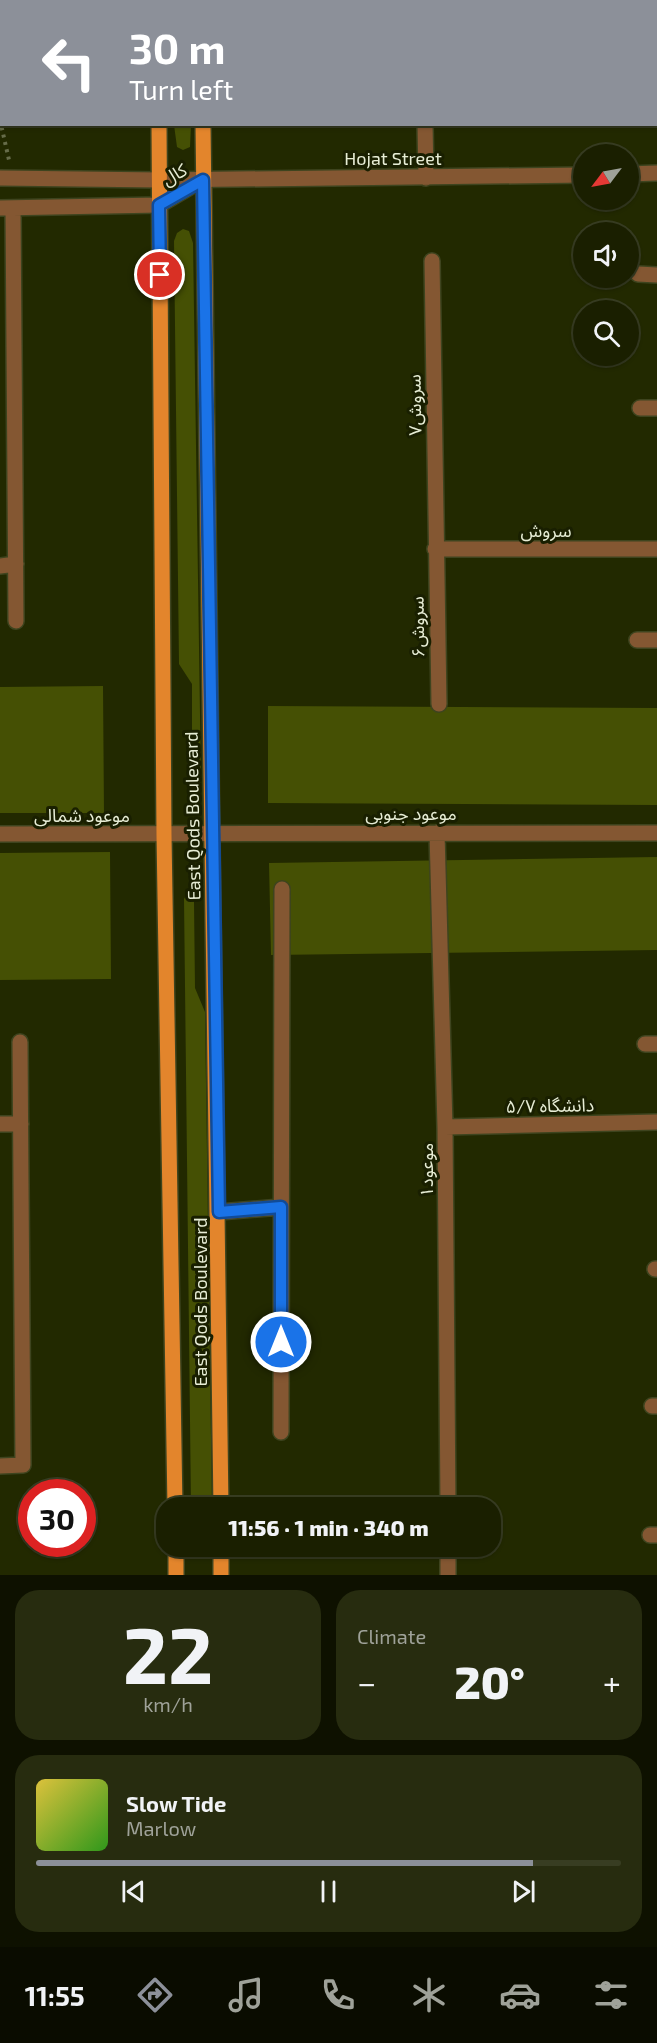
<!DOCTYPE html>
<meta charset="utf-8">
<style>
:root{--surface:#1a1f00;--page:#272c0f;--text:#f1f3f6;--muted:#9fa299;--line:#383d22;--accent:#8c9099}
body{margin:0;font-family:"Exo 2","Noto Sans Arabic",sans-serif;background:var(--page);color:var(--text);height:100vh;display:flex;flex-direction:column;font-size:22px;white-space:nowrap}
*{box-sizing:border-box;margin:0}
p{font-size:20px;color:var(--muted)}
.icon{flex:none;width:33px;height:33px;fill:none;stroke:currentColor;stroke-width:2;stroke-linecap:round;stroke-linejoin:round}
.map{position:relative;height:1575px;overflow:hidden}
.details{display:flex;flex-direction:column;gap:15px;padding:15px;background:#0e1100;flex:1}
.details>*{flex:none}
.hud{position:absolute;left:0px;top:0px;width:657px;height:126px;box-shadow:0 2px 4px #0004,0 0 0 2px var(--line);background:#8c9099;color:#fff;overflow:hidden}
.needle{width:39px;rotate:238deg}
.fabs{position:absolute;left:573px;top:144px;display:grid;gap:12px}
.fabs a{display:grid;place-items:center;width:66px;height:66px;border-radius:50%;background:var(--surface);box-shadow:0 2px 4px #0004,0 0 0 2px var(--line);font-size:30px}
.speed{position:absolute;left:18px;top:1479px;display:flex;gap:12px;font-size:30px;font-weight:700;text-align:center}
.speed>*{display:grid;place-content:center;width:78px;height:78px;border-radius:50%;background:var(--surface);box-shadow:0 2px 4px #0004,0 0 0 2px var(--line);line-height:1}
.speed .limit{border:9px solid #d22;background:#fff;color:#111}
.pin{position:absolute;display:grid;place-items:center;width:51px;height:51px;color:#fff;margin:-26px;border:3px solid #fff;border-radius:50%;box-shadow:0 2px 6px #0007}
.me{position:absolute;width:66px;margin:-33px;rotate:0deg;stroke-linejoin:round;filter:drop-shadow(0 0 4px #0008)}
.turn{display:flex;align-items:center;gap:21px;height:126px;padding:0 30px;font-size:27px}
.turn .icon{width:78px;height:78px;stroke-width:2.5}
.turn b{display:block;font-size:42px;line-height:51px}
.big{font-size:45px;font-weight:800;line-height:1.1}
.details .card{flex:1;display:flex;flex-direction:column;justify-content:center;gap:9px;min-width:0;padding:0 21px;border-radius:24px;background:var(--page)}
.details .dial{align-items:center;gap:0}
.dial b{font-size:78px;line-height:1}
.song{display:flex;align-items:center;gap:18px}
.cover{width:72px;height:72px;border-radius:9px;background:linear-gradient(135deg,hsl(50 70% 55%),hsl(110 70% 35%))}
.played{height:6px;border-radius:3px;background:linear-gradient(90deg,var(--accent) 85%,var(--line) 85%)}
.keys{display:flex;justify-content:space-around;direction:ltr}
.heat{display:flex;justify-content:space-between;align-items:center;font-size:33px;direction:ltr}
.details .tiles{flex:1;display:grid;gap:15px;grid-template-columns:1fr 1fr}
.card:last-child{grid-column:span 2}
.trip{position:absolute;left:156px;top:1497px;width:345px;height:60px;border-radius:24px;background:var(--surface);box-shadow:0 2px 4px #0004,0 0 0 2px var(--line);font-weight:800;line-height:60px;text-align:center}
.dock{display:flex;height:96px;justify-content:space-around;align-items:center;background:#0a0c00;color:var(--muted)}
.dock .icon{width:42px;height:42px}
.dock .current{color:var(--accent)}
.dock b{font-size:27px;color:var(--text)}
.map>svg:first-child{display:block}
.green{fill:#455004}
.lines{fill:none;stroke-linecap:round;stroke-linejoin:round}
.minor-casing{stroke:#3e441e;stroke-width:18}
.major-casing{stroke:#3e441e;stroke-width:18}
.path{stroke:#666c49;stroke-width:4;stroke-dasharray:3 4.5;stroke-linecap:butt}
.minor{stroke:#845732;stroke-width:15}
.major{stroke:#e3852c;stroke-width:15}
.route-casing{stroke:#114b97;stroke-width:15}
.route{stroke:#1a73e8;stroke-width:10}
.labels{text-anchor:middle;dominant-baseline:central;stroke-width:6;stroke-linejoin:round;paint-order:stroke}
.street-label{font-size:18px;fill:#e7edd5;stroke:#191f00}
</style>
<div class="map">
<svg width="657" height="1575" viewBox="0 0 657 1575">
<rect width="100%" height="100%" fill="#222900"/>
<path class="green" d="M174 125H191L190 147 183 150 177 147Z
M183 229 189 231 193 243 201 781V790L196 791 192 784V684L179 664 174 241 177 233Z
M103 686 104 813H0V687Z
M268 706 657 708V805L268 803Z
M110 852 111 979 0 980V853Z
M657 857V950L271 955 269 863Z
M187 894 193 896 194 902 195 988 205 1012 212 1508 191 1507 184 899Z"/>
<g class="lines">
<g class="minor-casing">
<path id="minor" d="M422 0V2
M425 124 426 178
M628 174 657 173
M0 178 159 180 584 175
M0 208 159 205 200 181
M13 208 16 621
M432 261 439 704
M638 274 657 275
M640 408H657
M435 549H657
M0 566 16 564
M637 640H657
M437 833 445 1127 448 1508
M0 834 657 833
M645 1044H657
M0 1124H21
M445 1127 657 1122
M219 1212 281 1207
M655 1269H657
M652 1406H657
M281 1432 282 889
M0 1466 23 1465 20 1042
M650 1535H657
M448 1546V1575"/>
</g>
<g class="major-casing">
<path id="major" d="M158 0V2
M202 0V2
M159 124 164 835 175 1508
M203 124C205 586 218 1046 221 1508
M197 1508 207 1507 221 1502
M176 1546V1575
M221 1546V1575"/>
</g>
<path class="path" d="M0 120 9 160"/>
<use href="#minor" class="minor"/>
<use href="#major" class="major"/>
</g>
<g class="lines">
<g class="route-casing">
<path id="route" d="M160 275 159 205 203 180 219 1212 281 1207V1342"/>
</g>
<use href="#route" class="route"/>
</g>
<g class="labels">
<g class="street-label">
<text x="393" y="158">Hojat Street</text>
<text transform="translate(174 174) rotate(-30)">کال</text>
<text transform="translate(414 405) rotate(-91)">سروش۷</text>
<text x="546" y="530">سروش</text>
<text transform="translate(417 627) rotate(-91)">سروش۶</text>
<text x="411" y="813">موعود جنوبی</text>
<text x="82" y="815">موعود شمالی</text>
<text transform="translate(192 816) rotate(-91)">East Qods Boulevard</text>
<text transform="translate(550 1105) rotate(-1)">دانشگاه ۵/۷</text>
<text transform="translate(426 1170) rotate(-90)">موعود۱</text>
<text transform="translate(200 1302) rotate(-90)">East Qods Boulevard</text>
</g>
</g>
</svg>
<div class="fabs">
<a><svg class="needle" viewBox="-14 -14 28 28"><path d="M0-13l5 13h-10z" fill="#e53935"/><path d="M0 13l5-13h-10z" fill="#9fa299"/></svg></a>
<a><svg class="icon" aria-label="sound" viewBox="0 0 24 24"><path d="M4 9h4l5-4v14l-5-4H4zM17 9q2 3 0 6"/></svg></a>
<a><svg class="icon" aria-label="search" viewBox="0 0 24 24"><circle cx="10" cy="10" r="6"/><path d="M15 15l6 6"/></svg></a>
</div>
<div class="speed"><div class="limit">30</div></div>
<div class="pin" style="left:160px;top:275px;background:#d93025"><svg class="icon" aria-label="arrive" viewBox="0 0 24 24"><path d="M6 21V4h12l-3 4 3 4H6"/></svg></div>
<svg class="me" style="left:281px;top:1342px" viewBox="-20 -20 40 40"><circle r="17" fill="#1a73e8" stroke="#fff" stroke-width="3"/><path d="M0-11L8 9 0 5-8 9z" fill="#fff"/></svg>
<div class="trip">11:56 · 1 min · 340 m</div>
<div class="hud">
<div class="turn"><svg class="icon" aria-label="left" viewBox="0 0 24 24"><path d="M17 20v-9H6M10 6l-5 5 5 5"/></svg><div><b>30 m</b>Turn left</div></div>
</div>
</div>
<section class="details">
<div class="tiles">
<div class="card dial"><b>22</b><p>km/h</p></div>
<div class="card"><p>Climate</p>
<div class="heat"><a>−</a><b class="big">20°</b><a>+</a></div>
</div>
<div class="card">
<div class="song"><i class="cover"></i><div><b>Slow Tide</b><p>Marlow</p></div></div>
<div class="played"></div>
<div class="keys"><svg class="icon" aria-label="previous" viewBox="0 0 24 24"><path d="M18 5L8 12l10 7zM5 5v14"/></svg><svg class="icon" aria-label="pause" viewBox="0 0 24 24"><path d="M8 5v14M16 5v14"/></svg><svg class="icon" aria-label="next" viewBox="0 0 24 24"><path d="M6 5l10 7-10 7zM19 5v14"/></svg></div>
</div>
</div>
</section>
<nav class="dock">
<b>11:55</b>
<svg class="icon current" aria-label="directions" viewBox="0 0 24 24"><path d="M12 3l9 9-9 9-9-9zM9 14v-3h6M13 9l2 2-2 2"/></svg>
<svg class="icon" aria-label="music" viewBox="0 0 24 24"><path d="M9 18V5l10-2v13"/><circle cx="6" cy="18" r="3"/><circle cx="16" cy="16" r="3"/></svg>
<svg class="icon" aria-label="phone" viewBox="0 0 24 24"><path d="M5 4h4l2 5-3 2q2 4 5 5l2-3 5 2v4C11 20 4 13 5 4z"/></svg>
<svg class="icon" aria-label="climate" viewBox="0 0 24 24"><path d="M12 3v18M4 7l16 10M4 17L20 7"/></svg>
<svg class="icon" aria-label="car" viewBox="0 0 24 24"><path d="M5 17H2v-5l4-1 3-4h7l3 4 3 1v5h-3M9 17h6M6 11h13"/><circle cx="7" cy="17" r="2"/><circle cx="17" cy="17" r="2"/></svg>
<svg class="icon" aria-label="filters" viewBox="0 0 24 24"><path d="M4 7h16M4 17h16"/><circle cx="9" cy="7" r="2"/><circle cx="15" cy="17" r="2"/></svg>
</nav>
